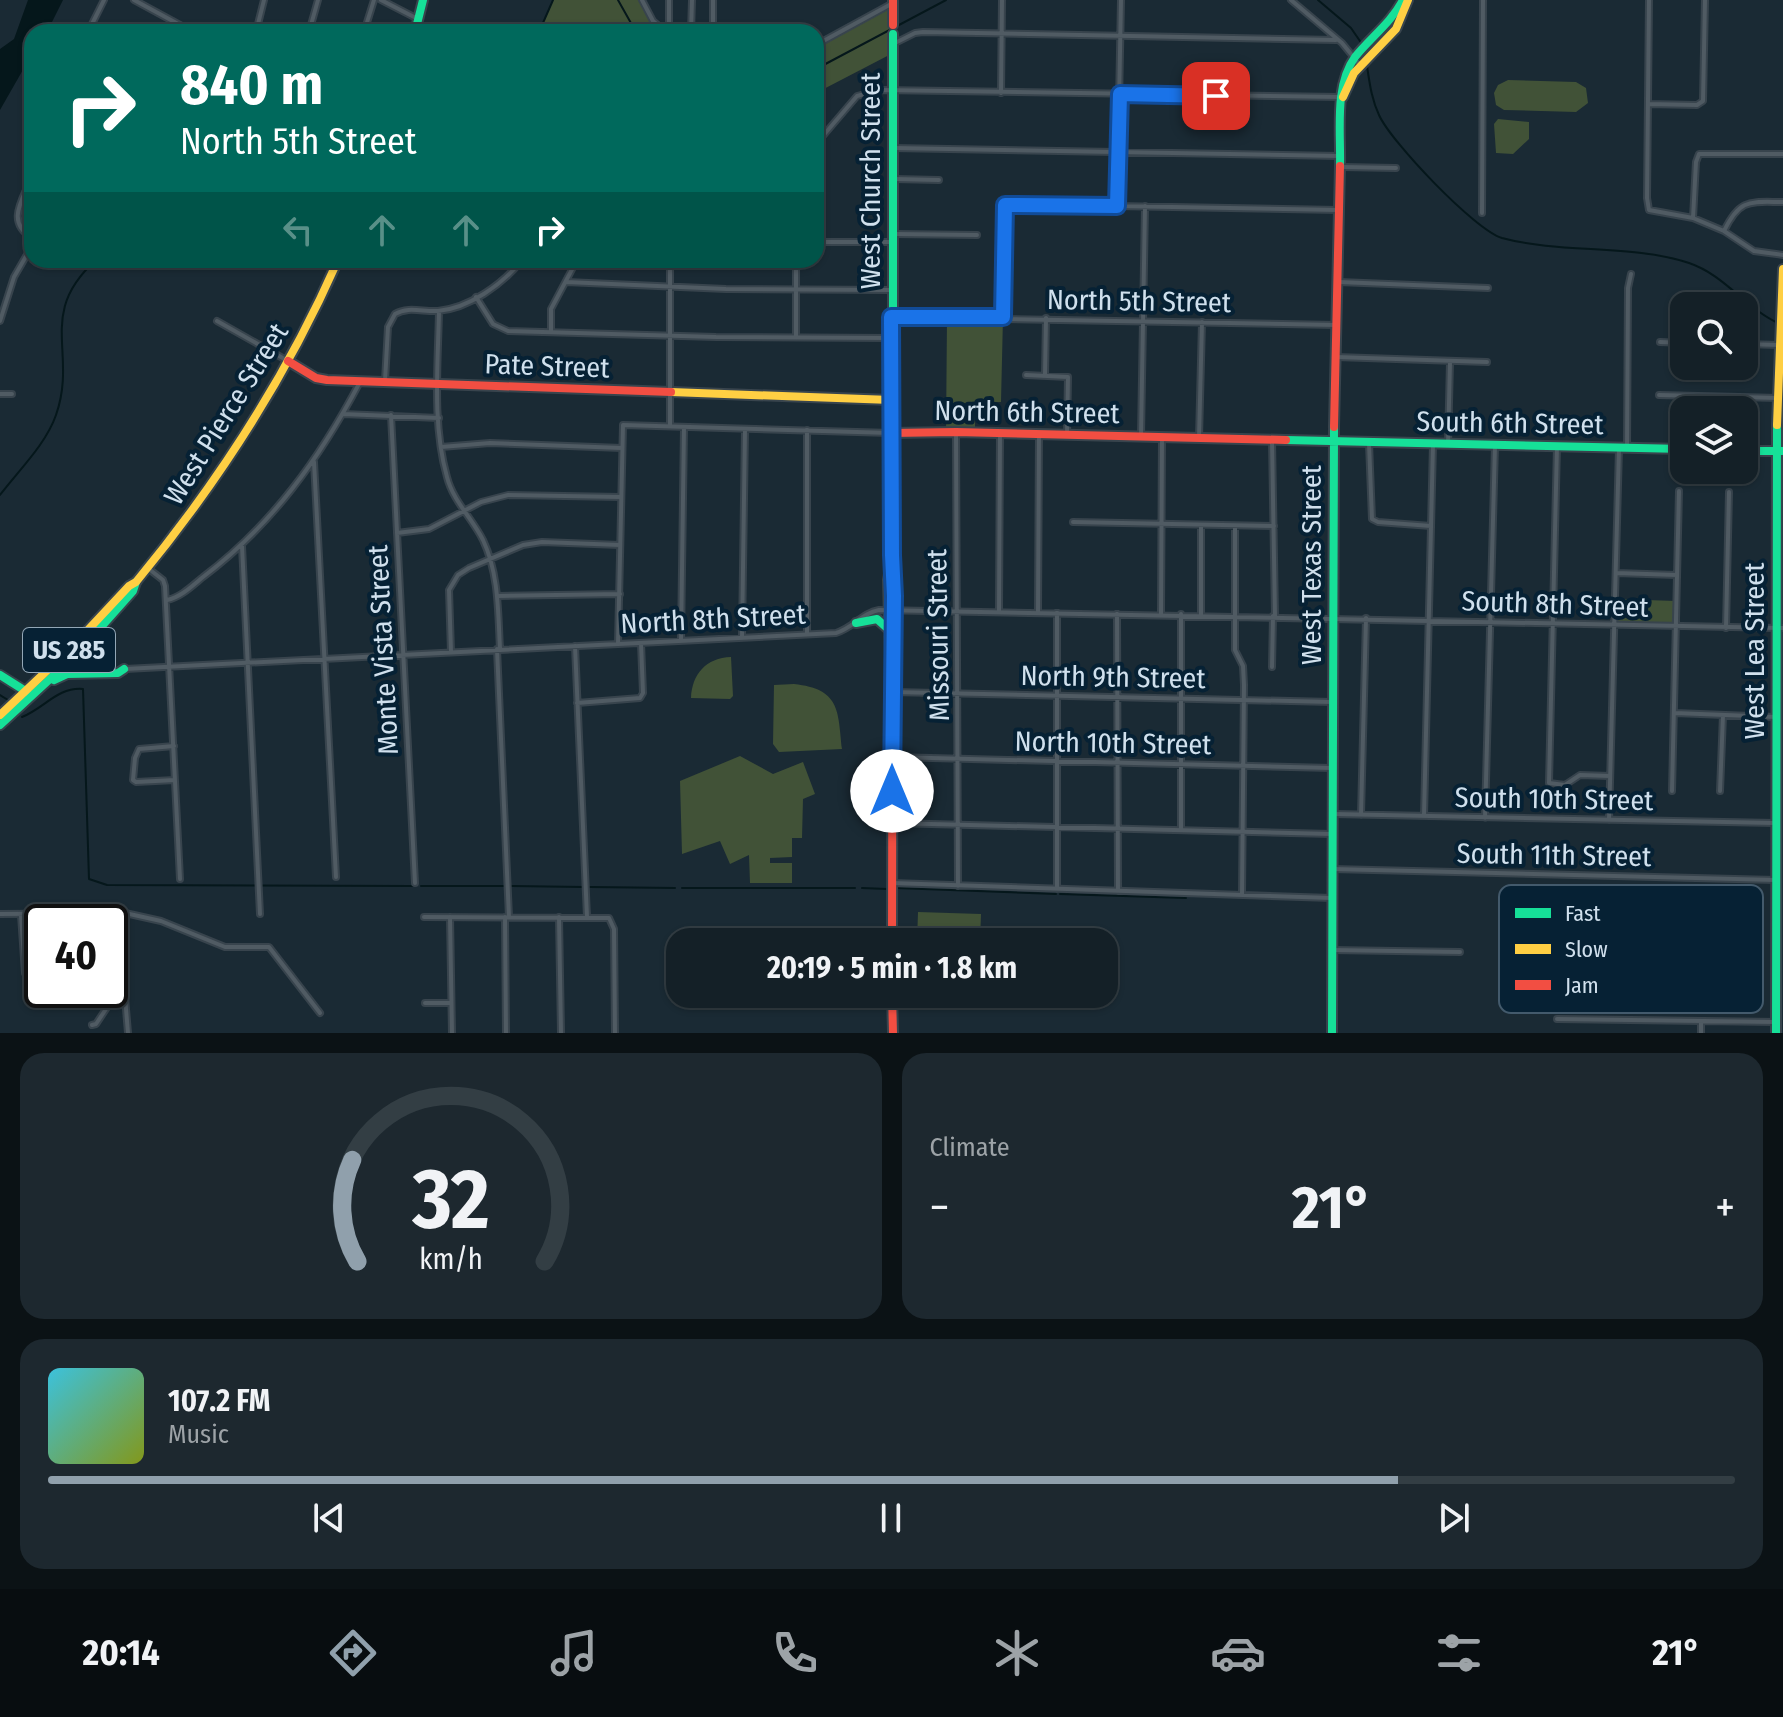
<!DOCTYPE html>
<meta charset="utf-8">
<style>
:root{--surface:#142027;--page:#1d282f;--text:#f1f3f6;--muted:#9da3a7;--line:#333e44;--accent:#90a0ac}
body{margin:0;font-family:"Fira Sans Condensed",sans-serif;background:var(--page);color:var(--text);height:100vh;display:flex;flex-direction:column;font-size:30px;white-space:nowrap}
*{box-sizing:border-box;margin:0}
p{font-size:26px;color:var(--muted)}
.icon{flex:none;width:44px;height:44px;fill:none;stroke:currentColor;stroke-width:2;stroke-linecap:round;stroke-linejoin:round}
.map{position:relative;height:1033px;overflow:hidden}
.panel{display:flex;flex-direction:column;gap:20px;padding:20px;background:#0b1215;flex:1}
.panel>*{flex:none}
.guide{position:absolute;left:24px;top:24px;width:800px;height:244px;border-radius:24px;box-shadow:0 2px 6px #0004,0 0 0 2px var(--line);background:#00695c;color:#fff;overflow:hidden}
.controls{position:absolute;left:1670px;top:292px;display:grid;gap:16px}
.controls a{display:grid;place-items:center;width:88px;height:88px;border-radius:16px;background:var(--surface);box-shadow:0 2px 6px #0004,0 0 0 2px var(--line);font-size:40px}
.speed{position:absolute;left:24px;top:904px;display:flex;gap:16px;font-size:40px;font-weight:700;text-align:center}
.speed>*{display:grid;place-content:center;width:104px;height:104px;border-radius:50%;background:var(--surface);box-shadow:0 2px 6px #0004,0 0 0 2px var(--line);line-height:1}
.speed .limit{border:4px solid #111;border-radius:12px;background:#fff;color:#111}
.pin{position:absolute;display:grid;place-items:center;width:68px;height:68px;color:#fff;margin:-34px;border-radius:16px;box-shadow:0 4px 12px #0006}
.me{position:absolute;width:88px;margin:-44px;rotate:0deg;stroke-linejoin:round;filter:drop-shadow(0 0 6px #0008)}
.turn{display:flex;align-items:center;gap:28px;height:168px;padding:0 24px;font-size:36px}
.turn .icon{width:104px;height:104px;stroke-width:2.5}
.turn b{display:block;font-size:56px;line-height:68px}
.lanes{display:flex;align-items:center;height:76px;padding:0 24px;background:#0003;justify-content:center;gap:40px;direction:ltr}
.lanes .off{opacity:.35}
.big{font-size:60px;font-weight:700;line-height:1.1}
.panel .card{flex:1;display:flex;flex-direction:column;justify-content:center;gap:12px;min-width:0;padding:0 28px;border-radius:24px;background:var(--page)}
.panel .dial{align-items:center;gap:0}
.dial svg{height:208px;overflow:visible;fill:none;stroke:var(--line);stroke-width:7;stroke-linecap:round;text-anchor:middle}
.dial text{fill:var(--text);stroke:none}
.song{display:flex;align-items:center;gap:24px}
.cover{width:96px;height:96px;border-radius:12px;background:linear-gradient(135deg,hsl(190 70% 55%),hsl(70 70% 35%))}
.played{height:8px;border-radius:4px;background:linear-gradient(90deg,var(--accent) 80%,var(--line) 80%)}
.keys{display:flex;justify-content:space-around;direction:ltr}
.heat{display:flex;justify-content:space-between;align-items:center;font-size:44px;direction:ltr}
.panel .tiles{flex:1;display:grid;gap:20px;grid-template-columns:1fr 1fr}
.card:last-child{grid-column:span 2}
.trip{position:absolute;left:666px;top:928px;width:452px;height:80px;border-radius:24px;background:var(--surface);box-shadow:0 2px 6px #0004,0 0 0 2px var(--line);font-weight:700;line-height:80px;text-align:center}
.menu{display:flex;height:128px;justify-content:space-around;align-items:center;background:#080d10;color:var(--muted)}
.menu .icon{width:56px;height:56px}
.menu .current{color:var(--accent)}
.menu b{font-size:36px;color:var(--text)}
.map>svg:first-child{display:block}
.green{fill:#415237}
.water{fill:#05171b}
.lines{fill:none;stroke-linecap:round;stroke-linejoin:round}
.stream{stroke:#05171b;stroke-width:2}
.street-casing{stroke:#38444d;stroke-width:8}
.fast-casing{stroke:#38444d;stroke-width:12}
.slow-casing{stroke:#38444d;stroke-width:12}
.jam-casing{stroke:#38444d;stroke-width:12}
.street{stroke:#505b63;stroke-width:4}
.fast{stroke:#16e098;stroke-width:8}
.slow{stroke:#ffcf43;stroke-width:8}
.jam{stroke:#f24e42;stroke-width:8}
.route-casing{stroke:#114b97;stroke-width:20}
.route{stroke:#1a73e8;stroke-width:14}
.labels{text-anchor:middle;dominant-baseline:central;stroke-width:8;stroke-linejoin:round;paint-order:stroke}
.shield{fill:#062134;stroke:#93a7b6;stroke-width:2}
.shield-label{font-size:26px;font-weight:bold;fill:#d0e0ed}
.street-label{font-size:28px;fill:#d0e0ed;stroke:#062134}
.key{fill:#062134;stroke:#435a6c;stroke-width:2}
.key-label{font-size:22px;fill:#d0e0ed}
</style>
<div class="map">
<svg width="1783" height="1033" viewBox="0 0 1783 1033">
<rect width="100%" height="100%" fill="#1a2a34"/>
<path class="green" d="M553 0H642L649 14 666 32H539Z
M893 3V53L816 93V45Z
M1508 80 1576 82 1586 88 1588 103 1576 112 1504 110 1496 105 1494 93 1498 85Z
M1498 119 1529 122V139L1513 154 1496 153 1494 124Z
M957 316 1003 317 1001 402H975V433L946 432 947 318Z
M1615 599 1677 601 1676 627 1614 625Z
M731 657 733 696 730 699 691 698C692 674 706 658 731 657Z
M794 684C840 689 838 710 842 749L779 752 773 744 774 685Z
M740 756 773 774 803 762 815 794 803 799 802 838H792V857L770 858V863H792V883H750L749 855 730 864 720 841 682 854 680 781Z
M918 912 981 914 980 942H917Z"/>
<path class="water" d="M28 0H63L47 32H32V54L0 110V49L14 39Z"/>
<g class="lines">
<path class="stream" d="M618 0 636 32
M1318 0 1351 28 1362 44
M539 32 553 0
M1364 50C1369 72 1369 94 1379 115 1391 142 1475 230 1502 238 1561 254 1632 244 1689 263 1725 275 1746 309 1780 324
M816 69 946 0
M388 260 423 266 452 260
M0 495C19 470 46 444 56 415 78 352 36 314 96 260
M0 695 8 700
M22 717C45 708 57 687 83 689L89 879 107 885 413 886
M421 886H504
M512 886 583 887
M590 887 675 888
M682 888H855
M862 888 887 889
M896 888 1056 894
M1060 894 1186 898"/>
<g class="street-casing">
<path id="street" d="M134 0 193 32
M381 0 416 18
M642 0 653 21 666 32
M1291 0 1342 43 1360 65
M1649 0 1647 198 1649 210 1693 218 1724 231 1754 251 1783 255
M88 32 104 0
M256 32 264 0
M309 32 318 0
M364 32 374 0
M669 32V0
M691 32 692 0
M713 32V0
M893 44 915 33 923 32 1336 40
M816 45 893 3
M1001 93 1002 0
M1648 104 1697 105 1703 101 1705 0
M816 144 857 96 880 90 1341 97
M893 148 1340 156
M1342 167 1396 168
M32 176C23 200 5 221 32 238
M894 179 939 180
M1117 206 1121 0
M1482 213 1483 0
M1693 218 1696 162 1699 154H1783
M1724 231C1740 198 1750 202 1783 202
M894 234 977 235
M816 242H892
M670 260V426
M566 282 726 289 892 290
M1339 282 1488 288
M476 297 493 324 508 331 716 337 891 338
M1688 306 1689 297
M439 311C438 365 432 424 447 477 453 501 472 518 483 540 499 574 498 613 500 649
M892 317 1337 325
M1003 317 1005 205 1008 204 1339 210
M0 321 14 277 32 246
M217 321 288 361
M551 332V309L577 260
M796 337V260
M1660 342 1684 343
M1744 344 1781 345
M1336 357 1487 362
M1026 375 1068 377 1067 435
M1045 375 1046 318
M385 381 388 327 395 314C408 306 423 312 438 311 469 308 502 285 522 260
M0 394H12
M1659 395 1779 398
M343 414 439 418
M391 415 415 883
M807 430V634
M956 432 958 886
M1141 436 1145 206
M1199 438 1202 322
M1272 440 1275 616
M1369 443 1372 519 1378 522 1431 526
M1448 444 1450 362
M1557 446 1549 783 1565 785 1580 775 1610 776
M441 447 490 443 622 448
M1627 448 1628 288 1631 274
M314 462 336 877
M1073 522 1274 526
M1201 525V615
M1235 526V650L1243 666 1244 685 1242 895
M397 533 429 529 481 502 508 495 621 497
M242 546 260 914
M149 569 163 580 165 586 180 879
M1616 573 1677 575
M498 596 620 594
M167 600C181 597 192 586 203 577 272 525 320 458 360 382
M999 612 1000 434
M1038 612 1039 434
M1117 614 1118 891
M1161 614 1162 437
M1181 614V830
M1726 628 1729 492
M742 637 745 429
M681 641 684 427
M618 644 623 425 891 433
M575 646 587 917
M497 649 509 917
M451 652 449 590 458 575 469 568 523 545 542 542 620 545
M76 658 85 665 104 669
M1272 667 1273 616
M125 669 836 633C853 628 862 613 879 610L1783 628
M892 692 1332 702
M577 703 640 698 643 693 641 643
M1675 713 1776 717
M174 746 139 749 135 758 133 780 136 782 175 780
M892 757 1332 768
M1672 791 1679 491
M1720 791 1723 715
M1334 814 1775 823
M1361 815 1366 618
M1424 816 1433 444
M1485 818 1495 445
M1609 820 1619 448
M892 823 1332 834
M1332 869 1776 880
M892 883 1332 898
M1057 889V613
M118 913 128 1033
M0 914 125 913 161 921 225 947H269L320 1013
M21 915 25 973 42 972
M424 917 609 918 614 929 615 1033
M450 917 452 1033
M505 917 506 1033
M559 917 561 1033
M1331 950 1460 952
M24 959 42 957
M425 1003H450
M1557 1019 1776 1022
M1701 1021V1033
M92 1025 96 1024 122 985"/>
</g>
<g class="fast-casing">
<path id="fast" d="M415 32 423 0
M1340 166C1341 132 1334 86 1355 57 1371 37 1391 23 1403 0
M893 430V34
M1286 440 1684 449
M1744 451H1783
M856 623 877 619 887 628
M85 646 84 657 90 666
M0 675 27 692
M54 680 67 674 118 673 124 669
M0 725 77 654 133 591 136 582
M1332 1033 1334 427
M1776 1033 1777 425"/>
</g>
<g class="slow-casing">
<path id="slow" d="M1343 97 1354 73 1396 29 1408 0
M671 392 891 400
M1777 425 1783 269
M890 655 888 580 892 555
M0 715 72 647 129 586 136 582C218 483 286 378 338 260"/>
</g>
<g class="jam-casing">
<path id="jam" d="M893 0V25
M288 361 316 378 327 380 671 392
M1334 427 1340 166
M891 433 956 432 1286 440
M892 942 893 430
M892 994 893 1033"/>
</g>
<use href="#street" class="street"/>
<use href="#fast" class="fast"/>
<use href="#slow" class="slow"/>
<use href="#jam" class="jam"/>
</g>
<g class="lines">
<g class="route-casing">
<path id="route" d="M892 791 894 596 892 555 891 317H1003L1005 205 1117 206 1120 94 1216 96"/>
</g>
<use href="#route" class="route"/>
</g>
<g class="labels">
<rect class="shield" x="23" y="628" width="92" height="44" rx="6"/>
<g class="shield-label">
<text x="69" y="650">US 285</text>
</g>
<g class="street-label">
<text transform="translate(870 181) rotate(-90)">West Church Street</text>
<text transform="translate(1139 301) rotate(1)">North 5th Street</text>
<text transform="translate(547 366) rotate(2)">Pate Street</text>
<text transform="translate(1027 412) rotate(1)">North 6th Street</text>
<text transform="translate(226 414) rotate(-58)">West Pierce Street</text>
<text transform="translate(1510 423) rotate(1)">South 6th Street</text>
<text transform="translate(1311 565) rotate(-90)">West Texas Street</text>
<text transform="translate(1555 604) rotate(2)">South 8th Street</text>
<text transform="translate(713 619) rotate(-3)">North 8th Street</text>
<text transform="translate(938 635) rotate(-91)">Missouri Street</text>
<text transform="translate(383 650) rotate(-93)">Monte Vista Street</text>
<text transform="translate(1754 651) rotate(-90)">West Lea Street</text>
<text transform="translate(1113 677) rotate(1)">North 9th Street</text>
<text transform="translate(1113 743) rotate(1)">North 10th Street</text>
<text transform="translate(1554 799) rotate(1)">South 10th Street</text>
<text transform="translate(1554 855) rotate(1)">South 11th Street</text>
</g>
</g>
<rect x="1499" y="885" width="264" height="128" rx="12" class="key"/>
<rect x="1515" y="908" width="36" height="10" fill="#16e098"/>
<rect x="1515" y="944" width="36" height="10" fill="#ffcf43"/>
<rect x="1515" y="980" width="36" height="10" fill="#f24e42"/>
<g class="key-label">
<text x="1565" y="921">Fast</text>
<text x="1565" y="957">Slow</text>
<text x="1565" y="993">Jam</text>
</g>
</svg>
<div class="controls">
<a><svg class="icon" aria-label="search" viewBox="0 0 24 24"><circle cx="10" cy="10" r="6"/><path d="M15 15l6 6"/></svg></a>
<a><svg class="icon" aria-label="layers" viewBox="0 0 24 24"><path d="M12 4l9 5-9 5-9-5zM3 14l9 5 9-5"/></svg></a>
</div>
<div class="speed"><div class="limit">40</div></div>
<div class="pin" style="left:1216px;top:96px;background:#d93025"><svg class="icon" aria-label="arrive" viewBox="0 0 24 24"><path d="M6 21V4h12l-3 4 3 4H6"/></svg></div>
<svg class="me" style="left:892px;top:791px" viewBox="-20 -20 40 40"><circle r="19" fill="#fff"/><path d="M0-13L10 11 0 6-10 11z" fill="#1a73e8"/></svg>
<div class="trip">20:19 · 5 min · 1.8 km</div>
<div class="guide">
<div class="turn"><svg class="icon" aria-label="right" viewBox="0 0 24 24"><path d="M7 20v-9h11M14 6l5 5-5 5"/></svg><div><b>840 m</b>North 5th Street</div></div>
<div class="lanes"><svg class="icon off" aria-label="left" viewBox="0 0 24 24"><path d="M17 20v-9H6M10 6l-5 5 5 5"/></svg><svg class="icon off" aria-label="ahead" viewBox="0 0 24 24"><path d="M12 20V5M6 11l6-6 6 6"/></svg><svg class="icon off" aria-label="ahead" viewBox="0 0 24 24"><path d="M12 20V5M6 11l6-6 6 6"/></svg><svg class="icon" aria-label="right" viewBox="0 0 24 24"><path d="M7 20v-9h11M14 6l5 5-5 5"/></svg></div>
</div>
</div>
<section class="panel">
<div class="tiles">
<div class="card dial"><svg viewBox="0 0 100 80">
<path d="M14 69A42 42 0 1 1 86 69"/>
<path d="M14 69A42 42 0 0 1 12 30" stroke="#90a0ac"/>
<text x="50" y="56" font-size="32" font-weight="700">32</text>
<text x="50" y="72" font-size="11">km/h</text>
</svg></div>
<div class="card"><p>Climate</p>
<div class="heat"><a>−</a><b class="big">21°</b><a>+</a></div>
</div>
<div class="card">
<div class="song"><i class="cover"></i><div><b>107.2 FM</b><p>Music</p></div></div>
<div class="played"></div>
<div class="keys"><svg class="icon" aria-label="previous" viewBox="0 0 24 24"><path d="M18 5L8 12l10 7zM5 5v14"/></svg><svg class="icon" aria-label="pause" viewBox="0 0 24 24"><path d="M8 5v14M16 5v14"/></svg><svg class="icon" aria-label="next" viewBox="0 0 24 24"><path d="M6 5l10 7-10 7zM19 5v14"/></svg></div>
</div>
</div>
</section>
<nav class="menu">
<b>20:14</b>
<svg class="icon current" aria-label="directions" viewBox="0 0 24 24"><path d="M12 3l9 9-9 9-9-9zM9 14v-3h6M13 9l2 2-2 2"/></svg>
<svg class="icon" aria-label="music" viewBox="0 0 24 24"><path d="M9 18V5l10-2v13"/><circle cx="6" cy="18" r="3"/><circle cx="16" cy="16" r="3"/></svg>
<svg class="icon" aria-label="phone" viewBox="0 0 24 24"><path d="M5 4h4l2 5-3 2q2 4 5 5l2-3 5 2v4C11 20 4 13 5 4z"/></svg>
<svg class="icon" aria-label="climate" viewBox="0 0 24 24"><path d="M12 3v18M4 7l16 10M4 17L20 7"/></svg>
<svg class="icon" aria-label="car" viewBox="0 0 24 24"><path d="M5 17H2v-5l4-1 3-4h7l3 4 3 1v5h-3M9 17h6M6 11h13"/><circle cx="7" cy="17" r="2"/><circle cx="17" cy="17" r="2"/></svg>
<svg class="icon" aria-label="filters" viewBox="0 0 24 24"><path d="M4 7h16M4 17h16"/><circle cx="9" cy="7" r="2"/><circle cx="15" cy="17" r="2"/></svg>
<b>21°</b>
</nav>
